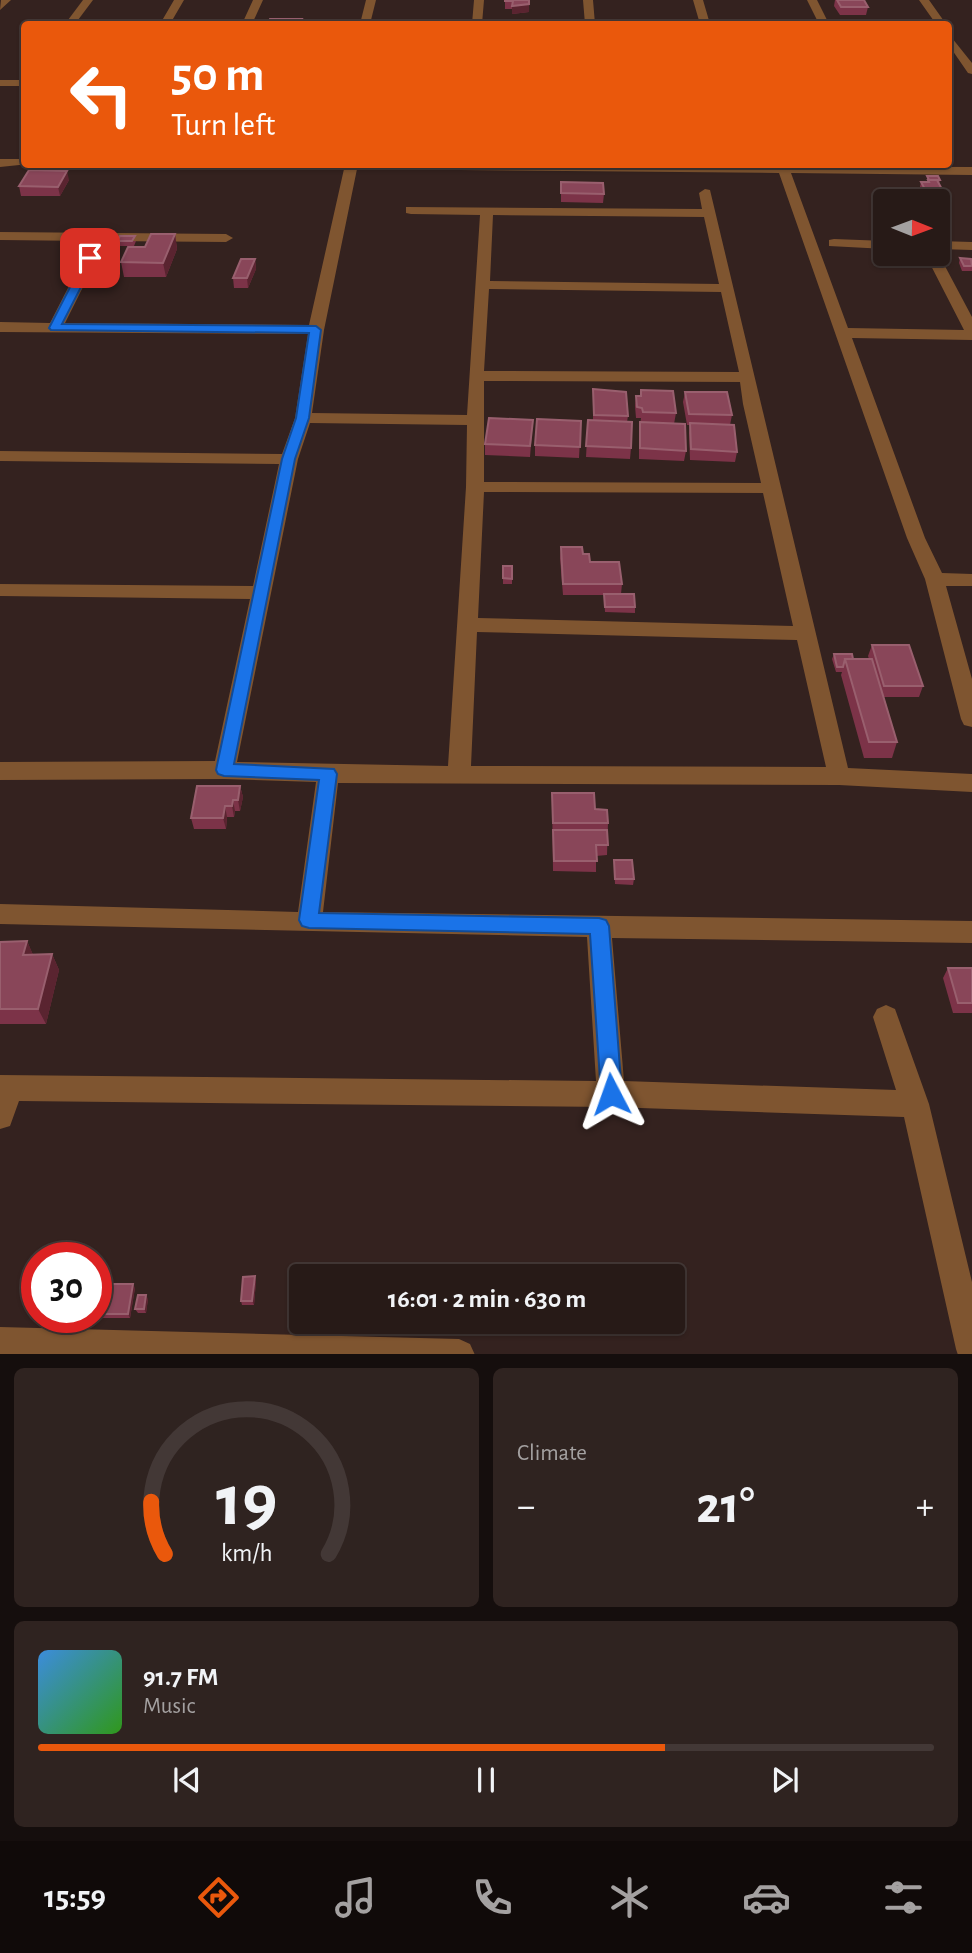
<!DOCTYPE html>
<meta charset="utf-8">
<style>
:root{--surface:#271a17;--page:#2f2320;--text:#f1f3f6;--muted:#a4a1a1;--line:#433836;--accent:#ea580c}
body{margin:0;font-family:"Alegreya Sans",sans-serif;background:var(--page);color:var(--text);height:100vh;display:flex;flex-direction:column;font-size:26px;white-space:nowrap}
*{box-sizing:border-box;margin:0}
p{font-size:23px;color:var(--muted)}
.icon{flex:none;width:38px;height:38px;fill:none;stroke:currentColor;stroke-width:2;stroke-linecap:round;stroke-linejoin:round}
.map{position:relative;height:1354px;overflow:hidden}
.side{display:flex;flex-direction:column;gap:14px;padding:14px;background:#150e0d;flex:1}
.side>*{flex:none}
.hud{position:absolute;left:21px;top:21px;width:931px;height:147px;border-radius:7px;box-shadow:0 2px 5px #0004,0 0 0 2px var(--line);background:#ea580c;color:#fff;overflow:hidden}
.needle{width:46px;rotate:91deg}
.buttons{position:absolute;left:873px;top:189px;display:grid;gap:14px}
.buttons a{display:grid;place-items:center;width:77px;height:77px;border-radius:7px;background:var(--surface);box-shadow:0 2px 5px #0004,0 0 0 2px var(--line);font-size:35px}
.speed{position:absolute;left:21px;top:1242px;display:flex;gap:14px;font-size:35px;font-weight:700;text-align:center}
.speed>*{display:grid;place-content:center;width:91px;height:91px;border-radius:50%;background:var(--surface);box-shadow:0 2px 5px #0004,0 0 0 2px var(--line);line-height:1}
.speed .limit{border:10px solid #d22;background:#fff;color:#111}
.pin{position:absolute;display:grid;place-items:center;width:60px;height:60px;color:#fff;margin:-30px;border-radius:14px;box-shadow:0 4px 10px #0006}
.me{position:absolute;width:77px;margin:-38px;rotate:356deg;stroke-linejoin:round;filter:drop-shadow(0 0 5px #0008)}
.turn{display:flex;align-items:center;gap:24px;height:147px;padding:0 35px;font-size:32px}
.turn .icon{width:91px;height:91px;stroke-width:2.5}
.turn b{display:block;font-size:49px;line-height:60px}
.big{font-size:52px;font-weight:700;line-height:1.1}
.side .tile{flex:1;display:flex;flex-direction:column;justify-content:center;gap:10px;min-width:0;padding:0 24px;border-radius:10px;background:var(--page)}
.side .dial{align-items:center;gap:0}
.dial svg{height:182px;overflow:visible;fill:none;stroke:var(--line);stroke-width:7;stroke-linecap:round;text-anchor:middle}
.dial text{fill:var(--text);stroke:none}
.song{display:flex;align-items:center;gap:21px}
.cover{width:84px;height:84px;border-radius:10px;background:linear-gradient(135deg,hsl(210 70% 55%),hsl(110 70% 35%))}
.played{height:7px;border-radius:4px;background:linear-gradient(90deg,var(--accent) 70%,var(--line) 70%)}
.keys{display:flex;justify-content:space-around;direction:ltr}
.heat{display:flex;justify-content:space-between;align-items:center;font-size:38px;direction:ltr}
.side .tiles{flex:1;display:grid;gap:14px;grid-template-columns:1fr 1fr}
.tile:last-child{grid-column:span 2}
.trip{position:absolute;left:289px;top:1264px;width:396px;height:70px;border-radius:7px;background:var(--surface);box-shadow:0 2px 5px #0004,0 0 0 2px var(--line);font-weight:700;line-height:70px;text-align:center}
.menu{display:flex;height:112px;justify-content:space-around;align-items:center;background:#100a09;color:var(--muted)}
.menu .icon{width:49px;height:49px}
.menu .selected{color:var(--accent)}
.menu b{font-size:32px;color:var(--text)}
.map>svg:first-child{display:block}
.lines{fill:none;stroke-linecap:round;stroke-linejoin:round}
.minor{fill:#7f5530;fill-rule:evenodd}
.wall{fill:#7c3348}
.shaded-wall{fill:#5a2430}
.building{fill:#894659;stroke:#995f6e;stroke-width:2}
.route{fill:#1a73e8;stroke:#114b97;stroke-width:2}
</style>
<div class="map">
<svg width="972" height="1355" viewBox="0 0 972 1355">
<rect width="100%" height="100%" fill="#34221f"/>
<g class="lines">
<path class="minor" d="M11 0 0 10 1 0Z
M83 0H93L75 24H65Z
M174 0H184L170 24H160Z
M253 0H263L252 24H242Z
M366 0H376L370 24H360Z
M474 0H484L482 24H472Z
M583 0H593L595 24H585Z
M693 0H703L710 24H700Z
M807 0H817L829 24H819Z
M919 0H929L946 24H936Z
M948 33 972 63V74L968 73 948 44Z
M0 80H24V86H0Z
M0 159H24V164H29L0 167Z
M228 164 972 167V175L791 173 848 328 964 330 925 254 938 253 972 317V340L852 338 925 538 942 573 972 574V586H946L972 679V727L964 725 961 719 925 579 907 538 779 173 357 169 324 330 312 413 467 415 480 215 411 214 406 213V207L702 209 699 193 705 189 710 190 848 768 972 774V792L839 785 338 783 323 912 972 921V943L612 938 624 1081 896 1090 873 1017 877 1009 886 1005 895 1009 929 1104 972 1282V1355H958L956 1349 904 1117 611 1107 19 1101 10 1126 0 1129V1075L596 1081 587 937 0 924V904L298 912 316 782 224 779 0 780V762L215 761 250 599 0 596V584L253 586 279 464 0 461V451L282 454 295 418 308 334 0 332V322L50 323 92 241 0 240V232L226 234 233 238 226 242 106 241 65 323 309 325 344 169 234 168ZM493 215 704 217 719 284 490 281ZM489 289 721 292 739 372 484 371ZM484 381 740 382 743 404 761 483 484 482ZM310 423 467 425 466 487 448 766 237 762 298 459ZM484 492 763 493 793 626 478 618ZM477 632 797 640 826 767 471 766Z
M834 239 886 241V249L829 246V240Z
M938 241 972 242V250L938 249Z
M0 1327 459 1339 470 1344 475 1355H0Z"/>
</g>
<path class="wall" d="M505 0H529V12L512 14V9H505Z
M835 0H864L868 7 866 15H840L834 6Z
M927 176 940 180 939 184 944 193 942 203H938V201H924L919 191 921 182H927Z
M69 180 60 196H21L19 186Z
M561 182 604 194 603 203 561 202Z
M175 234 177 249 166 277H124L121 262 145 247Z
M117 241H136L134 246H118Z
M960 258 972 261V271H962L959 263Z
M255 259 256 269 248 288H234L233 278Z
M593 389 628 416 627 422 631 448 630 459 586 457 588 420H593Z
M641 390 676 413 674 424 686 451 684 461 639 459V432L641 418H636L635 406 636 396H640Z
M685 392 732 415 730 425 737 452 735 462 690 460 689 433 690 425H687L683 402Z
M533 420 530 457 485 455V444Z
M581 421 579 458 535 456V445Z
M561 547 583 554 590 562 622 584 621 594 635 607V613L605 612 604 595H563L560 558Z
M503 566H512V584H503Z
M872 645 923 686 919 697H884L897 742 892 758H864L841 675 842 672H836L832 659 834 654 853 659H869L868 656Z
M240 786 243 797 240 811H235L234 817H227L226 829H194L191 818Z
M552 793 595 809 608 823 607 855 596 856V872L553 871Z
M614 860 634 879 633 885 615 884Z
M27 941 33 955 52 954 59 970 46 1024H0V942Z
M948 968H972V1013H953L943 978Z
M256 1281 254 1305H242L241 1301Z
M135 1288 130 1318H102L99 1314Z
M148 1299 146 1313H138L135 1309Z"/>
<path class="shaded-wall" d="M529 4V12L512 14V6Z
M67 171 69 180 60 196 58 187Z
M175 234 177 249 166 277 163 263Z
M255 259 256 269 248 288 247 278Z
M240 786 243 797 240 811 238 800Z
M233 800 235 811 234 817 232 806Z
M225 806 227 817 226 829 223 818Z
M27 941 34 957 23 955Z
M52 954 59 970 46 1024 38 1009Z
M255 1276 256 1281 254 1305 252 1301Z
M133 1284 135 1288 130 1318 128 1314Z
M146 1295 148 1299 146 1313 144 1309Z"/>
<path class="building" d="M505 0H529V4L512 6 513 1H505Z
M837 0H864L868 7H841Z
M270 19H302L300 24H259L268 23Z
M537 20 567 21V24H538Z
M730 22H754L755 24H731Z
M29 170 67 171 58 187 19 186Z
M927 176H938L940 180H929Z
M928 180H937L944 193H927L921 182H929Z
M561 182 603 183 604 194 561 193Z
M151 234H175L163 263 121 262 128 247H145Z
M120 236H135L132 241H117Z
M960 258 971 259 972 266H964Z
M241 259H255L247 278H233Z
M593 389 626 392 628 416 594 415Z
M641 390 673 391 676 413 643 412 642 408 637 407 636 396H641Z
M685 392H727L732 415 689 414Z
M489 418 533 420 530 446 485 444Z
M537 419 581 421 580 447 535 445Z
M588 420 632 422 631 448 586 446Z
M640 422 685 424 686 451 640 448Z
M690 423 734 425 737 452 691 449Z
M561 547H582L583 554H589L590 562H619L622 584H563Z
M503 566H512V579L503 578Z
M604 594H634L635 607H605Z
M872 645H909L923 686H884Z
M834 654H852L853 659H845L843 667H837Z
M845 659H872L897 742H869Z
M197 786H240L238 800H233L232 806H225L223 818H191Z
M552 793H594L595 809 607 810 608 823H553Z
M553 830H607L608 845H596L597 861H554Z
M614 860H632L634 879H615Z
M27 941 23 955 52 954 38 1009H0V942Z
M948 968H972V1003H958Z
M255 1276 252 1301H241L243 1277Z
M105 1284H133L128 1314H99Z
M138 1295H146L144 1309H135Z"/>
<path class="route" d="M90 255 96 258 62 324 316 326 321 330 309 418 295 459 234 764 334 769 337 774 319 913 599 918 606 920 609 926 622 1094 619 1101 611 1104 604 1101 601 1094 590 934 309 928 302 926 299 920 319 780 224 776 218 774 216 770 282 459 296 418 309 333 51 330 49 328 85 258Z"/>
</svg>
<div class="buttons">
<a><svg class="needle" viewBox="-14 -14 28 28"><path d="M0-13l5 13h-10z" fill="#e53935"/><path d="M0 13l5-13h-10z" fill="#a4a1a1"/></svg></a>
</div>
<div class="speed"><div class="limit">30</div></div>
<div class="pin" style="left:90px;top:258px;background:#d93025"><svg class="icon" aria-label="arrive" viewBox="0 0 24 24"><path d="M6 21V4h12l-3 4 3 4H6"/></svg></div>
<svg class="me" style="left:611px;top:1094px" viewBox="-20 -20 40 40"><path d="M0-17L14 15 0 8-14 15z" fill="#1a73e8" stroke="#fff" stroke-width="4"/></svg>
<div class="trip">16:01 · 2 min · 630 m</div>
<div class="hud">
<div class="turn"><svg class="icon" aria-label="left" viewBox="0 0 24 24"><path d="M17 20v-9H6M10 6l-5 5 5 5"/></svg><div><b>50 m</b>Turn left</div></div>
</div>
</div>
<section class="side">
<div class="tiles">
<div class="tile dial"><svg viewBox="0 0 100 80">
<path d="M14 69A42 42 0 1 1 86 69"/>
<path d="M14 69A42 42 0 0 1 8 46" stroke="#ea580c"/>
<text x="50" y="56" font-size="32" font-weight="700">19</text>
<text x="50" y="72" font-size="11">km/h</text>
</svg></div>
<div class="tile"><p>Climate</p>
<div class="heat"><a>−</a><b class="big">21°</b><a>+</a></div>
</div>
<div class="tile">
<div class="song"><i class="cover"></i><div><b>91.7 FM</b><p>Music</p></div></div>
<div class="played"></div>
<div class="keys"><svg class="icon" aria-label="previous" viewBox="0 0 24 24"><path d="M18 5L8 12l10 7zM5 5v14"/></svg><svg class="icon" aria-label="pause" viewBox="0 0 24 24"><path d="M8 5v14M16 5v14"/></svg><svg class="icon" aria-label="next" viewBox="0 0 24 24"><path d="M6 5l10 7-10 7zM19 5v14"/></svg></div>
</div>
</div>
</section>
<nav class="menu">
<b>15:59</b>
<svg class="icon selected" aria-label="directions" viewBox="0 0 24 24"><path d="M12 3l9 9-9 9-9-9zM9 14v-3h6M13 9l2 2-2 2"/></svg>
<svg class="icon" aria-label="music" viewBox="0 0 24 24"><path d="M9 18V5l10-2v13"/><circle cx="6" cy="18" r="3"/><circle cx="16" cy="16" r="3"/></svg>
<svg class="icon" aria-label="phone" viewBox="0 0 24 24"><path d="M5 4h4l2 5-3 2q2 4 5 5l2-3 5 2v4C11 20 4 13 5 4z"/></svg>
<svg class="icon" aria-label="climate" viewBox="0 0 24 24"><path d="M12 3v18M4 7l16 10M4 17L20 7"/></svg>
<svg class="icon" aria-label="car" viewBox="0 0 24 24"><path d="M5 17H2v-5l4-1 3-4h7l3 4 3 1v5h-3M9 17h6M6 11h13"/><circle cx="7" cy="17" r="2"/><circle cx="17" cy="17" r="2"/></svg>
<svg class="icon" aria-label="filters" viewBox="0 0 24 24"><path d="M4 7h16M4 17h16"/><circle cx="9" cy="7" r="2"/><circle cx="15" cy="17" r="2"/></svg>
</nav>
